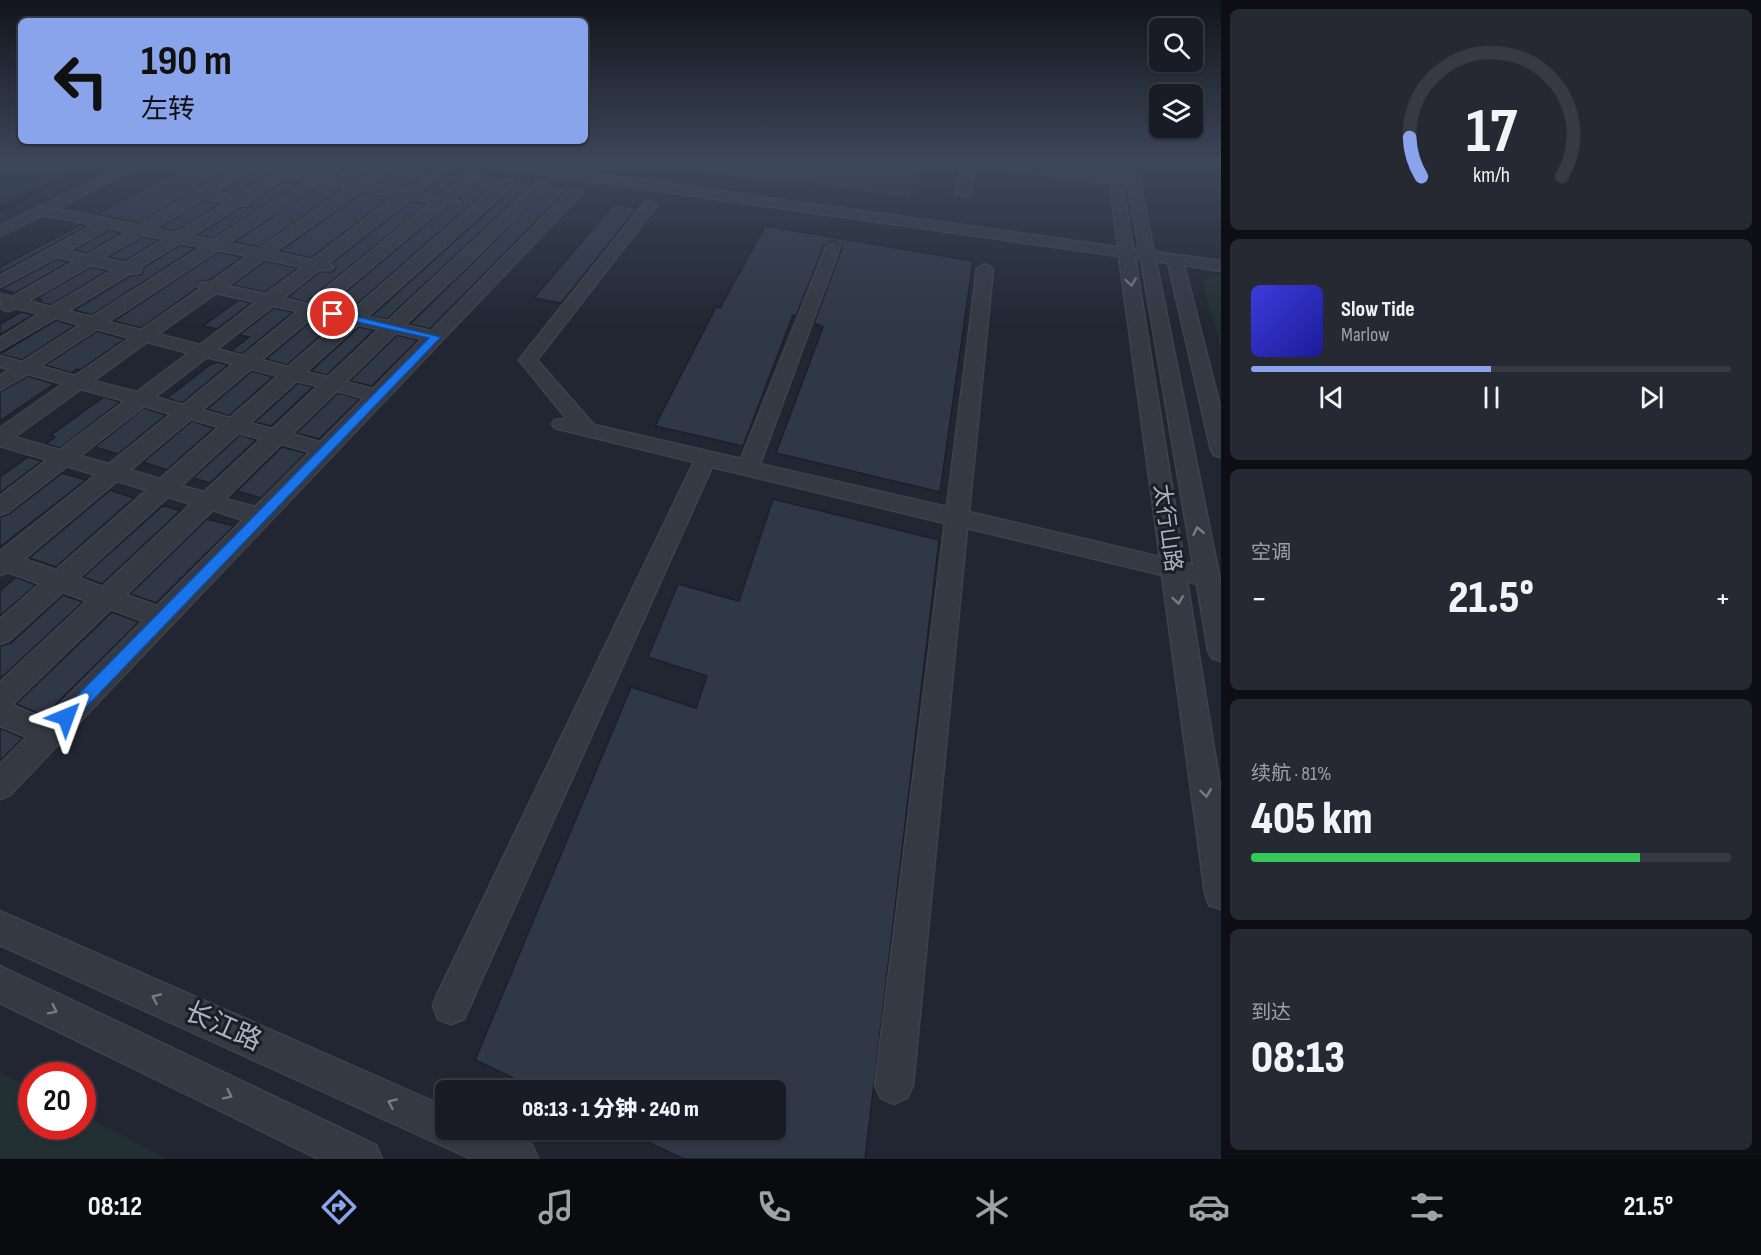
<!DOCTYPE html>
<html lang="zh">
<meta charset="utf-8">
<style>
:root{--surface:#191c26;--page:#262932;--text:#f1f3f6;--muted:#9fa1a7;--line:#373a43;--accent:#89a4ea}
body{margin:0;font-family:"Sofia Sans Condensed","Noto Sans SC",sans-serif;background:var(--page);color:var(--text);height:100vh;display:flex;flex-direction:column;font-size:22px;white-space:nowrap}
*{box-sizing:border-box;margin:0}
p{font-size:20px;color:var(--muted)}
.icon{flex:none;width:33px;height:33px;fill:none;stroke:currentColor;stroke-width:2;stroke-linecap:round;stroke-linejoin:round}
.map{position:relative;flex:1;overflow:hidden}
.panel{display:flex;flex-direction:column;gap:9px;padding:9px;background:#0e0f15;width:540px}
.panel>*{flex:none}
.top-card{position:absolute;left:18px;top:18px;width:570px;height:126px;border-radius:9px;box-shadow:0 2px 4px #0004,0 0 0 2px var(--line);background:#89a4ea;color:#111;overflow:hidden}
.tools{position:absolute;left:1149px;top:18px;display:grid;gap:12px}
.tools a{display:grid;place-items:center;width:54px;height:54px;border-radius:9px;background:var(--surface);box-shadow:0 2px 4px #0004,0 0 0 2px var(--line);font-size:30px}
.speed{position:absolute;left:18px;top:1062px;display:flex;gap:12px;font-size:30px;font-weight:700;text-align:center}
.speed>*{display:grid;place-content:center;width:78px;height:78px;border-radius:50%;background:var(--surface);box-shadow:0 2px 4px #0004,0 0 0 2px var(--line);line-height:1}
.speed .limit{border:9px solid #d22;background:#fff;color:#111}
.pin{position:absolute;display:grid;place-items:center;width:51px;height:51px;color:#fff;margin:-26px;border:3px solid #fff;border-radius:50%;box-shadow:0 2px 6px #0007}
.me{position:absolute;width:66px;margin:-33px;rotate:44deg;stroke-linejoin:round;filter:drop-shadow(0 0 4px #0008)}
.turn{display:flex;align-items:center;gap:21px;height:126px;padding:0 24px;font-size:27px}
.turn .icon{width:78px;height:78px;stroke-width:2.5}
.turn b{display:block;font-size:42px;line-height:51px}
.big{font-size:45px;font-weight:800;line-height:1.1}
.panel .card{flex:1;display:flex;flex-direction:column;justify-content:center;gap:9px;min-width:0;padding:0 21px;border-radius:9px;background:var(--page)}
.panel .dial{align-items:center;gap:0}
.dial svg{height:156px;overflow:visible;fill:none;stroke:var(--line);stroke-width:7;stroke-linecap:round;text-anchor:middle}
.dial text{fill:var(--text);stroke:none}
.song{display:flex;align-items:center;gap:18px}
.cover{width:72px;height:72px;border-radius:9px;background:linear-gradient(135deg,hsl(240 70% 55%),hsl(240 70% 35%))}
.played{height:6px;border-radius:3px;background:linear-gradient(90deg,var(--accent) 50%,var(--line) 50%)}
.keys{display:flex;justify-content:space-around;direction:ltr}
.heat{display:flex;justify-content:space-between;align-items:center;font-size:33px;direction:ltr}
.charge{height:9px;border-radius:4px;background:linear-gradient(90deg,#34c759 81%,var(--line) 0)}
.trip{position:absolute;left:435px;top:1080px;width:351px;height:60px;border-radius:9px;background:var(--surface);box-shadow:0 2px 4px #0004,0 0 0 2px var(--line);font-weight:800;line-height:60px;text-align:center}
.tabs{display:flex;height:96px;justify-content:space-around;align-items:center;background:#0a0b0f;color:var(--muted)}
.tabs .icon{width:42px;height:42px}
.tabs .selected{color:var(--accent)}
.tabs b{font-size:27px;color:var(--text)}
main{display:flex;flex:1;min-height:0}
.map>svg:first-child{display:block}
.green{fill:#233033}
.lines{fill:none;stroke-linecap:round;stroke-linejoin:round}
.stream{stroke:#161d2e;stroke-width:4}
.building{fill:#303746;stroke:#1b202a;stroke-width:1.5}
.minor-casing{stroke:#3d424d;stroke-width:3}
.minor{fill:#343943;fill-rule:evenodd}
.oneway{stroke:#777c88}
.route{fill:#1a73e8;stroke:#114b97;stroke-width:1.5}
.labels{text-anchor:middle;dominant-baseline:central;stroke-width:6;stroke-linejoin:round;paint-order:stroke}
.street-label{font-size:22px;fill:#aeb3c0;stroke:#191e28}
.near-street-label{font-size:27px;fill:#aeb3c0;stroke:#191e28}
</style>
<main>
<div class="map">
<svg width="1221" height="1159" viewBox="0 0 1221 1159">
<rect width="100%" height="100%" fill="#212632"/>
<path class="green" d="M0 162H86L0 203Z
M1221 276V347L1202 282 1210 277Z
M0 1072 31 1089 32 1126H82L83 1115 167 1159H0Z"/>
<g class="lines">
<path class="stream" d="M0 210 101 162"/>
</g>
<path class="building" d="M195 162H244L138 223 97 214Z
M267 162H330L315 172 279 168 237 194 222 191Z
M352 162H366L377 164 356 179 336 176Z
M703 162H920L911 199 776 179 773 183 702 173Z
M958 165 977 168 972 200 952 197Z
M396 167 426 172 404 188 376 183Z
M457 172 464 173 439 194 424 191 444 175 451 176Z
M483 176 501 178 349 311 329 306 447 207 461 206 463 201 458 198Z
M287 179 300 182 213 238 197 235 242 207H252V201Z
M515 181 533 183 387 319 372 316 514 188Z
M320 185 342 189 259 247 234 242Z
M551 186 568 189 430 329 410 324Z
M363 192 391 197 311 258 280 251Z
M205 200 220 204 176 231 159 228Z
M411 201 427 204 306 302 288 297 320 272H333L336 267 332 263Z
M614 204 637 208 561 303 534 298Z
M80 225 87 226 0 273V267Z
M765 226 973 261 940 492 776 453 823 327 814 323 842 248 834 241 824 246 796 316 793 315 743 446 655 426 716 307 720 308Z
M109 230 121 233 87 253 74 250Z
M142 237 159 240 125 261 108 257Z
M180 245 196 248 92 315 74 310 130 276 141 275 144 270 143 268Z
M218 252 242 257 210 280 198 282 197 288 141 328 114 321Z
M57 259 69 262 15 293 1 289Z
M265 261 298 268 265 292 232 285Z
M91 267 107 271 51 305 39 302 42 300 37 298Z
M239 300 251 303 217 329 203 326Z
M274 308 293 312 242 354 231 351 249 337 239 335Z
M21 312 33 315 0 335V324Z
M316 317 336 322 287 365 266 359Z
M56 320 75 326 22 360 0 354Z
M359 327 374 330 327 375 311 371Z
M97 331 125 339 80 370 77 369 71 373 45 365Z
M397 335 418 340 372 386 350 381Z
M217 362 228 365 182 403 167 398 210 365Z
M252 371 273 377 229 416 207 409Z
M28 376 54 384 0 421V392Z
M298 383 313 387 271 426 255 422Z
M338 393 360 399 319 439 296 433Z
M104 397 120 402 60 448 46 444 55 437 51 435Z
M144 408 166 415 118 454 95 447Z
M192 421 214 428 167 470 143 462Z
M240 435 256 440 210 483 193 478Z
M282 447 306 453 261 498 237 491Z
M28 457 42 461 0 493V477Z
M62 473 86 480 0 547V517L9 514Z
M110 490 134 498 56 567 29 558Z
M773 499 939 540 865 1159H684L622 1130H776V1090H539L475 1060 631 687 696 708 707 676 648 657 678 584 739 601Z
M166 506 180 511 102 584 83 577 161 507Z
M207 519 234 526 156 603 130 594Z
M16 577 36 585 0 616V591Z
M63 595 83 602 0 679V646L11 643Z
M112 612 139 622 44 716 16 704Z
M0 728 23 738 0 761Z"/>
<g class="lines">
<g class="minor-casing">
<path id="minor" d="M132 162H148L56 209 138 225 249 162H265L216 192 237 196 280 170 316 174 335 162H350L330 177 357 181 384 162H399L371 184 405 190 439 166 443 167 445 170 443 173 419 192 440 196 470 171H480L481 174 480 177 454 198 461 202 459 205H446L324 307 350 313 502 180H512L514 183 512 186 367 317 388 321 537 182H547L549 185 547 188 405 325 431 331 571 189H581L583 192 10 795 0 799V764L27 737 0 726V682L87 601 63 592 9 641 0 644V619L40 584 8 572 0 575V551L96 475 67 466 8 512 0 515V496L47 460 0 446V428L63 384 28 374 0 390V376L10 369 0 367V356L22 362 80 325 56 318 0 350V338L39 314 16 308 8 311 2 309 0 294 12 297 75 261 57 257 0 287V276L93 225 44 215 0 236V226ZM287 177 306 181 213 240 191 236 241 205H250V200ZM320 183 348 188 259 249 228 243ZM362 190 396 196 312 260 274 252ZM205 198 226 203 176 233 153 229ZM410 199 432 202 307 304 283 298 319 270H331L334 267 328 263ZM109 228 127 232 87 255 68 251ZM142 235 165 239 125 263 102 258ZM180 243 202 247 92 317 68 311 129 274 139 273 142 270 140 267ZM218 250 248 256 211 282 200 283 198 286 200 289 141 330 108 322ZM264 259 303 267 266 294 227 286ZM91 265 113 270 51 307 28 301ZM216 293 256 302 200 345 158 334ZM273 306 298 311 243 356 217 349ZM315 315 341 321 288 367 261 360ZM358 325 379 329 328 377 306 372ZM97 329 130 338 75 376 40 366ZM396 333 422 339 373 389 346 382ZM147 342 189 353 137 392 93 381ZM207 357 233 364 183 405 155 397ZM251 369 278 376 230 418 202 410ZM297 381 318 386 272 429 250 423ZM81 389 125 401 60 450 14 437ZM337 391 364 398 320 442 292 434ZM144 406 171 414 109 464 80 456ZM191 419 219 427 160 479 130 470ZM239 433 261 439 204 492 181 486ZM281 444 310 452 255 507 225 499ZM117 481 147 490 56 570 24 559ZM168 497 191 504 102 587 79 578ZM213 510 243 520 157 606 126 595ZM111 609 143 621 45 719 12 705Z
M476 162H511L1118 247 1110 183 982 166 976 162H1012L1109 175 1107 162H1119L1122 177H1126L1124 162H1136L1154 252 1221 261V271L1184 265 1221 410V457L1214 455 1211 450 1168 263 1156 261 1221 585V661L1212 658 1208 650 1197 584 1187 581 1221 792V909L1209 905 1205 893 1162 575 967 528 913 1085 907 1098 894 1104 881 1098 875 1085 945 523 712 467 464 1019 451 1024 438 1019 433 1006 438 993 694 462 555 428 552 424 555 420 567 419 519 360 645 202 650 201 657 205 537 360 594 425 741 459 826 247 833 243 840 247 760 464 947 507 977 269 985 264 993 269 969 512 1160 557 1119 256 482 166ZM1123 185H1128L1139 250 1133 249ZM1135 258 1141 259 1193 565 1184 562Z
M0 911 446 1107V1130H497L532 1145 538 1159H472L0 945Z
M0 966 376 1145 382 1159H319L0 1003Z"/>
</g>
<use href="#minor" class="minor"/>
</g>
<defs><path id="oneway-chevron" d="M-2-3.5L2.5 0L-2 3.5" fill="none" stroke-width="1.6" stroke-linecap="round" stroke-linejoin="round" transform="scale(1.5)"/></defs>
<g class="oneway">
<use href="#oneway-chevron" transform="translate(1131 282) rotate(82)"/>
<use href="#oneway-chevron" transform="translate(1198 531) rotate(-101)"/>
<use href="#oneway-chevron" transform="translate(1178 600) rotate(82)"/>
<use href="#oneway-chevron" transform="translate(1206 793) rotate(82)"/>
<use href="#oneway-chevron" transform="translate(156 998) rotate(-156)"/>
<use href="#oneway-chevron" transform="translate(53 1010) rotate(26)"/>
<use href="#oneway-chevron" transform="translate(228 1095) rotate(26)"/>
<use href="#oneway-chevron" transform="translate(392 1103) rotate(-156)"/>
</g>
<linearGradient id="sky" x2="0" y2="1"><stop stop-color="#12151c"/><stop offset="0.5" stop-color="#3d475a"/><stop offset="1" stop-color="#3d475a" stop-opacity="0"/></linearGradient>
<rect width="1221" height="325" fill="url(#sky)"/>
<path class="route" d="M333 311 441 337 72 722 66 724 61 722 58 717 61 712 429 338 330 316V312Z"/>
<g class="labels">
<g class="street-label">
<text transform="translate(1167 528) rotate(82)">太行山路</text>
</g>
<g class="near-street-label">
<text transform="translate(223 1027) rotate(24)">长江路</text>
</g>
</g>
</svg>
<div class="tools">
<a><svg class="icon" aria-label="search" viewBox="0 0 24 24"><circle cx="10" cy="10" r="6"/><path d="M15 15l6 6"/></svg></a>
<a><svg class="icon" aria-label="layers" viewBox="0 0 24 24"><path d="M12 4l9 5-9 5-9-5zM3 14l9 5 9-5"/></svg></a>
</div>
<div class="speed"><div class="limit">20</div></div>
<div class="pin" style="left:333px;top:314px;background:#d93025"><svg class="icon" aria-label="arrive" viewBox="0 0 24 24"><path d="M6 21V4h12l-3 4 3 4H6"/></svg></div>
<svg class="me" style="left:66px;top:717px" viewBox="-20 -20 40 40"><path d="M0-17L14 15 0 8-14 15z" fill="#1a73e8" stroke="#fff" stroke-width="4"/></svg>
<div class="trip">08:13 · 1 分钟 · 240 m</div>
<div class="top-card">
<div class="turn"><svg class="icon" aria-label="left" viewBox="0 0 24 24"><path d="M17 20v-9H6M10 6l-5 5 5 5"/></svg><div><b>190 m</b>左转</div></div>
</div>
</div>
<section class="panel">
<div class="card dial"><svg viewBox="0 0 100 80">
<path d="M14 69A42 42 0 1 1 86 69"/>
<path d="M14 69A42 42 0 0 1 8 49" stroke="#89a4ea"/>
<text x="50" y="56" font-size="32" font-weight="700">17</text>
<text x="50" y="72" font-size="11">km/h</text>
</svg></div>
<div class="card">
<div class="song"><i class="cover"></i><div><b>Slow Tide</b><p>Marlow</p></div></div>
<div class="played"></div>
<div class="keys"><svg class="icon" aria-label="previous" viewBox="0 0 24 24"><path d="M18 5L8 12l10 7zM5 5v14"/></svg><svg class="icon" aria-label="pause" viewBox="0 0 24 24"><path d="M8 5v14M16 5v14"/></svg><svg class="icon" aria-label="next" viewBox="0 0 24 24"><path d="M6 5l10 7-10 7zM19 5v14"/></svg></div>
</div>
<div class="card"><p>空调</p>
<div class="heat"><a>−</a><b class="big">21.5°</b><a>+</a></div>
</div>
<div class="card"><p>续航 · 81%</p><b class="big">405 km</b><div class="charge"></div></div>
<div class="card"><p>到达</p><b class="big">08:13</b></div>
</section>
</main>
<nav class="tabs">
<b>08:12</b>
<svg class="icon selected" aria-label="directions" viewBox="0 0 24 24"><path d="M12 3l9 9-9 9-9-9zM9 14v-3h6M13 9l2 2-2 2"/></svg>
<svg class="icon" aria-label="music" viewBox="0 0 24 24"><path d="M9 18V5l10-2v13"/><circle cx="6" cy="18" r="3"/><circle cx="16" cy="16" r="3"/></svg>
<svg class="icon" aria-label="phone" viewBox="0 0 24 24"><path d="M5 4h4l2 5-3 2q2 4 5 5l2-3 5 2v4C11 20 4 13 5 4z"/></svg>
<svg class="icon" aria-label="climate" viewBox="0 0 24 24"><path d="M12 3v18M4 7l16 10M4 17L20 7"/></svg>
<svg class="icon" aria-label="car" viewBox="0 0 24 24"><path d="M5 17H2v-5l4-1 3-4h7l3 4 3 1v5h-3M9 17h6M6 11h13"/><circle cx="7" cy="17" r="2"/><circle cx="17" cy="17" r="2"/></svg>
<svg class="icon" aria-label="filters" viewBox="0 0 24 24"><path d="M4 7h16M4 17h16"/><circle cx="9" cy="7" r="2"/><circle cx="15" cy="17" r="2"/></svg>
<b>21.5°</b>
</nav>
